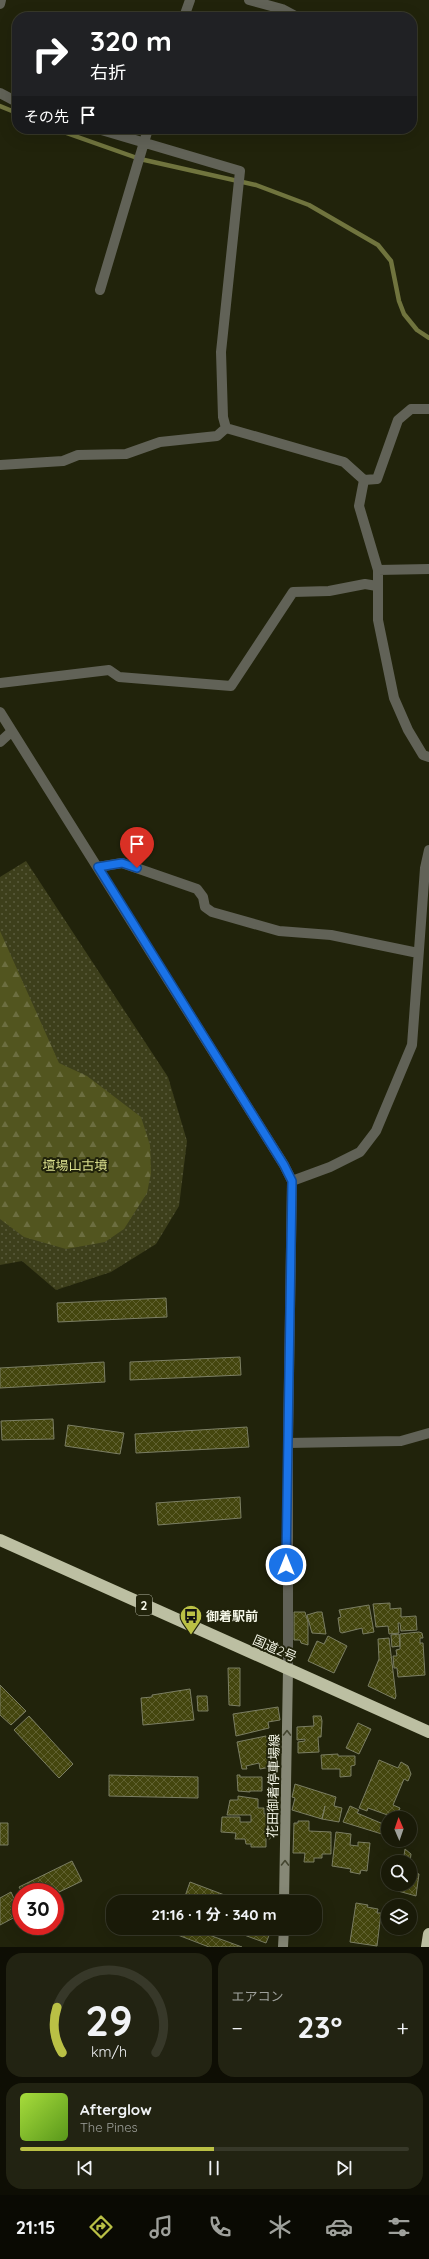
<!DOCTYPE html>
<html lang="ja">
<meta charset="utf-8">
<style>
:root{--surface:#191a08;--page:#222312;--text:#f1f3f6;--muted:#9fa19c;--line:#373829;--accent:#bac045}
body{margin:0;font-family:Quicksand,"Noto Sans JP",sans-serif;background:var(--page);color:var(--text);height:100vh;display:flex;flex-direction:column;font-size:15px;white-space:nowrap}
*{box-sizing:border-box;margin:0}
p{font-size:13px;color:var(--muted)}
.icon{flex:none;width:22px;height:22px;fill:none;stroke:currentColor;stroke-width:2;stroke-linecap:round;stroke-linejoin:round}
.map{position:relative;height:1947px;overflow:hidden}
.sheet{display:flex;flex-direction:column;gap:6px;padding:6px;background:#0e0e04;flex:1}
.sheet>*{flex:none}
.top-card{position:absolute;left:12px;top:12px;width:405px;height:122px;border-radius:16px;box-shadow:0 4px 16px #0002,0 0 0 1px var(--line);background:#202124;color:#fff;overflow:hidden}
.needle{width:26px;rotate:358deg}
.tools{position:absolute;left:381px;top:1811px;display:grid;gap:8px}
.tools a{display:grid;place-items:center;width:36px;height:36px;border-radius:50%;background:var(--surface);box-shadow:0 4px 16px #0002,0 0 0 1px var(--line);font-size:20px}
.speed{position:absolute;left:12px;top:1883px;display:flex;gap:8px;font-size:20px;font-weight:700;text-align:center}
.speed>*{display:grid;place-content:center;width:52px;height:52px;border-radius:50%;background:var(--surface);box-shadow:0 4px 16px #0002,0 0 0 1px var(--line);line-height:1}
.speed .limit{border:6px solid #d22;background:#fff;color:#111}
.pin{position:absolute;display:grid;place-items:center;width:34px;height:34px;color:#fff;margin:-41px -17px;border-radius:50% 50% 50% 0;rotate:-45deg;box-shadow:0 0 4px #0007}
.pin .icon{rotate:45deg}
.me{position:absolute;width:44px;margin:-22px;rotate:0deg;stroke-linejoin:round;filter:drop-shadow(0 0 3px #0008)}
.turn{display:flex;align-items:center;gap:14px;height:84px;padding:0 12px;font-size:18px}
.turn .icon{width:52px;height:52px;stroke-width:2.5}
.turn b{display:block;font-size:28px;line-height:34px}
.then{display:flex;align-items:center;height:38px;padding:0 12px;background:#0003;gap:8px;font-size:15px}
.big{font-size:30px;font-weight:700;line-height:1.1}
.sheet .tile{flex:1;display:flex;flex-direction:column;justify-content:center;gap:6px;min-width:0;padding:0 14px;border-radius:16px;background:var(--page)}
.sheet .dial{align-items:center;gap:0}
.dial svg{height:104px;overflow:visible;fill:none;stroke:var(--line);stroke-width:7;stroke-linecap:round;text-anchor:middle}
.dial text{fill:var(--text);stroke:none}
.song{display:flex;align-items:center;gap:12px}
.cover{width:48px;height:48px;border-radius:6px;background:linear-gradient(135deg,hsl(80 70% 55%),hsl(90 70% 35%))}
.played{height:4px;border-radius:2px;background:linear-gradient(90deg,var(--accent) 50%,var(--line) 50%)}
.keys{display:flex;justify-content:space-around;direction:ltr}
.heat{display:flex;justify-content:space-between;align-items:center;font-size:22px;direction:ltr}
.sheet .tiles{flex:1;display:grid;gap:6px;grid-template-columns:1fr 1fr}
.tile:last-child{grid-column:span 2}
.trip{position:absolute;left:106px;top:1895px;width:216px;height:40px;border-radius:16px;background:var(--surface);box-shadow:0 4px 16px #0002,0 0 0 1px var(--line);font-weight:700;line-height:40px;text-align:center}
.dock{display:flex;height:64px;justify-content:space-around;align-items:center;background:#0a0a03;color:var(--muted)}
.dock .icon{width:28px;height:28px}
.dock .active{color:var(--accent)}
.dock b{font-size:18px;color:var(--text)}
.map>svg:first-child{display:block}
.grass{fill:url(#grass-dots)}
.forest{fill:url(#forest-firs)}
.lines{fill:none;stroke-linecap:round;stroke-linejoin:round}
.stream{stroke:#70743e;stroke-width:4.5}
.building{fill:url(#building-cross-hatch);stroke:#7b7e63}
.street{stroke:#616257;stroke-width:10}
.secondary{stroke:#868876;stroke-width:10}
.highway{stroke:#bcbfa2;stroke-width:12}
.oneway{stroke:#444630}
.route-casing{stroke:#114b97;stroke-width:10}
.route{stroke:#1a73e8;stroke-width:7}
.labels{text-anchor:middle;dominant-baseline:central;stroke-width:4;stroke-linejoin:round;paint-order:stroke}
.shield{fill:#21230b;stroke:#b5b7a5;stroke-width:1}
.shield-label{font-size:12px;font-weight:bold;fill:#f4f6e7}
.park-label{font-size:13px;fill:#d9de8c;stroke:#21230b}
.poi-label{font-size:13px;font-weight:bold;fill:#f4f6e7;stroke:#21230b;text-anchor:start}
.street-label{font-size:13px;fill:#f4f6e7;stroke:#21230b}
</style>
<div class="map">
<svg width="429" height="1947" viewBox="0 0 429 1947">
<defs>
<pattern id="grass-dots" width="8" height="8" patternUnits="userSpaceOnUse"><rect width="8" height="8" fill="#3d3f1b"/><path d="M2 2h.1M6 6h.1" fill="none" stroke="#5a5b3c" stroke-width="1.8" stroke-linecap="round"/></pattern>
<pattern id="forest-firs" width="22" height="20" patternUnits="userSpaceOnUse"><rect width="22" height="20" fill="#52551f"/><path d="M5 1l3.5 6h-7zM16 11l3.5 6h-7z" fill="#6c6e40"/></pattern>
<pattern id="building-cross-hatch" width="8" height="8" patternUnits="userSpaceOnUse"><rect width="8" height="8" fill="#44460e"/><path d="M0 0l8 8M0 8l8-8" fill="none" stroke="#606131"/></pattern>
</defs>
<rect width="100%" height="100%" fill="#21230b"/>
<path class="grass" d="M26 861 168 1077 187 1141 179 1206 156 1244 111 1272 56 1290 22 1261 0 1265V877Z"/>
<path class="forest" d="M0 931 59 1063 87 1076 141 1117 150 1145 151 1173 147 1193 124 1229 105 1242 66 1249 24 1237 0 1219Z"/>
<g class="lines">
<path class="stream" d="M0 106 17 113
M55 129 140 159 256 185 309 205 378 245 391 261 399 301 404 314 417 330 429 338"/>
</g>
<path class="building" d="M166 1298 167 1317 58 1322 57 1303Z
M240 1357 241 1375 130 1380V1362Z
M104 1362 105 1382 0 1388V1368Z
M53 1419 54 1439 2 1440 1 1421Z
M68 1425 124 1433 120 1454 65 1446Z
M247 1427 249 1447 136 1453 135 1434Z
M240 1497 241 1518 158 1525 156 1503Z
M390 1603V1609L401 1608V1617L416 1616 417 1630 401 1631 400 1623H398L399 1633 389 1634 388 1626 376 1627 373 1604Z
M369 1605 374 1632 363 1634 362 1628 342 1633 340 1632 338 1618 341 1617 339 1610Z
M294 1612H305L308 1622V1645L301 1643 300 1640H294Z
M317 1612H322L326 1634 312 1633 307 1615Z
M419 1632 422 1633 423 1638H420V1643H423L425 1675 398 1677 397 1668H394L393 1656H397L396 1650 400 1649V1634Z
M399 1634 400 1646 392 1647 391 1635Z
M328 1636 347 1646 334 1673 308 1661 317 1641 324 1644Z
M389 1638 396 1696 395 1699 368 1686 379 1659 378 1639Z
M228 1668H240V1706L229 1705Z
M0 1685 26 1711 11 1725 0 1715Z
M190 1689 194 1720 143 1725 141 1698 152 1697V1695Z
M197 1696H207L208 1711H198Z
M278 1707 280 1720 268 1722 269 1728 236 1736 233 1714Z
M29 1716 73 1764 59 1778 14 1730Z
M313 1716H321L322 1721 321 1737H318L319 1752 298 1753V1742L305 1741V1739L297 1740V1727L314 1726Z
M358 1723 371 1729 359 1754 346 1748Z
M266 1736 273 1760H270L271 1767 260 1769 259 1763 246 1766 247 1769H242L237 1742Z
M278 1736 280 1748 269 1749 268 1737Z
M338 1754V1756H355V1765L351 1766V1776L340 1777V1769H322L321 1755Z
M379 1760 398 1768 401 1762 408 1766 411 1774 408 1781 404 1779 393 1805 400 1808 396 1818 368 1808 367 1811 359 1808Z
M109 1775 198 1777V1798L109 1796Z
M237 1775H240V1777H262V1791H250V1792L238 1791Z
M295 1784 336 1797 334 1806 342 1808 339 1822 322 1819 325 1806 322 1819 292 1810 295 1798 292 1797Z
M238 1796 258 1799V1808H264V1814H270V1839L266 1838V1847H251V1844H246L245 1839H235L236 1833 221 1832 222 1817H240V1822H251V1815H227L230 1800H238Z
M350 1806 359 1810 357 1813 388 1826 385 1835 343 1822Z
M298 1821H309V1831L331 1832V1854H322V1858H314V1862H304L305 1853H293L294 1823H298Z
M0 1823H8V1845H0Z
M336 1832 351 1834 350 1845 358 1846V1842L370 1843 367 1871 361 1870 360 1874 350 1872 351 1869 332 1866Z
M405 1849 411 1854 410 1862H403Z
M72 1861 82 1881 55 1894V1892H22L19 1887Z
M410 1869 416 1870V1873L419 1874 416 1896 398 1891 400 1884H410Z
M190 1882 243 1902H183Z
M11 1892 21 1914 0 1925V1898Z
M356 1903 368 1905 367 1907 378 1909 377 1913H381L377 1946 350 1942Z
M172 1928H190L242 1947H209L170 1932Z
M225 1928H272L266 1943Z"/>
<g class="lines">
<path class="street" d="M249 0 282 9 297 17
M0 4 1 0
M184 17 190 0
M0 93 17 102
M98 129 240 171 221 352 223 417 226 428
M100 290 148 129
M226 428 344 462 364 480 377 479 398 420 411 409H429
M0 465 63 461 78 455 126 454 160 442 217 436 226 428
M364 480 359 506 378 570V620L394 698 408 730 423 755 429 757
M378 570 429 569
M0 683 109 670 119 677 231 686 293 592 329 591 365 584 377 586
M0 712 284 1165 292 1181 288 1443V1669
M0 742 11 732
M98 867 122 863 197 889 203 897 205 907 212 912 279 931 331 935 418 953
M292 1181 330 1167 360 1152 376 1131 412 1045 425 868 429 850
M288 1443 401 1441 429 1433"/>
<path class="secondary" d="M284 1902 288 1669
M283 1947 284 1928"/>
<path class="highway" d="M0 1540 429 1732
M427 1947 429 1934"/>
</g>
<defs><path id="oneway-chevron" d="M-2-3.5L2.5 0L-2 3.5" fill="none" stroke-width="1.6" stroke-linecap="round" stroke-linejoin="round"/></defs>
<g class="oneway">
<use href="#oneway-chevron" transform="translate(287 1733) rotate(-89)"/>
<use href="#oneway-chevron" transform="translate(285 1863) rotate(-89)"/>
</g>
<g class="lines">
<g class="route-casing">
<path id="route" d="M137 868 122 863 98 867 284 1165 292 1181 286 1565"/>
</g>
<use href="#route" class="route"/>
</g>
<defs>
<g id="bus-pin" transform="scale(1.15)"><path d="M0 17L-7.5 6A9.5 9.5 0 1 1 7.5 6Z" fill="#bac045" stroke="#21230b"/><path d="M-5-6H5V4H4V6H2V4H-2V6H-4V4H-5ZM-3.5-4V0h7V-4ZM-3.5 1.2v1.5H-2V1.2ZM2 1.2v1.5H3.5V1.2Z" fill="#111"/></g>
</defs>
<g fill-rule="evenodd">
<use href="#bus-pin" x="191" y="1616"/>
</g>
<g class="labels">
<rect class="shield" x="136" y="1595" width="16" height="20" rx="3"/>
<g class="shield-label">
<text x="144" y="1605">2</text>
</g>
<g class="park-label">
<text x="75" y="1165">壇場山古墳</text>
</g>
<g class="poi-label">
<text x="206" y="1616">御着駅前</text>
</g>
<g class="street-label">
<text transform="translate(275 1648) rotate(24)">国道2号</text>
<text transform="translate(273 1786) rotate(-89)">花田御着停車場線</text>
</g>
</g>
</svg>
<div class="tools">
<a><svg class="needle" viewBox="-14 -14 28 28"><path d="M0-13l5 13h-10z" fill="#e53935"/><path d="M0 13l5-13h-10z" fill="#9fa19c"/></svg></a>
<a><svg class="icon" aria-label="search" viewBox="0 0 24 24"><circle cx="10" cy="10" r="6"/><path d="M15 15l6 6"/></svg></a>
<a><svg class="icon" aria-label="layers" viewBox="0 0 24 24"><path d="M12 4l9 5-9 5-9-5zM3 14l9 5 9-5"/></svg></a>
</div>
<div class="speed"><div class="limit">30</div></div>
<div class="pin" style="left:137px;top:868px;background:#d93025"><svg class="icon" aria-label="arrive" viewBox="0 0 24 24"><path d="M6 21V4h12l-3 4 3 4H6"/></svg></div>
<svg class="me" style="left:286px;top:1565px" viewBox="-20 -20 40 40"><circle r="17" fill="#1a73e8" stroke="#fff" stroke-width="3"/><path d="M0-11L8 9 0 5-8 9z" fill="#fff"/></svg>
<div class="trip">21:16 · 1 分 · 340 m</div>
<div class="top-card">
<div class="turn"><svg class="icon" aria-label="right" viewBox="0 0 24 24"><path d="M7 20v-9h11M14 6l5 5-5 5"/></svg><div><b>320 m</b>右折</div></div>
<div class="then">その先<svg class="icon" aria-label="arrive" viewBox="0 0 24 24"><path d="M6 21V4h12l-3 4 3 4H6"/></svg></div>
</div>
</div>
<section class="sheet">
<div class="tiles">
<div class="tile dial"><svg viewBox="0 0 100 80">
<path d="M14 69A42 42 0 1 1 86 69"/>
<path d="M14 69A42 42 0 0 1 10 34" stroke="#bac045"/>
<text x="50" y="56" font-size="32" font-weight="700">29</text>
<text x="50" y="72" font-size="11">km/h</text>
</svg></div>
<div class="tile"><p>エアコン</p>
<div class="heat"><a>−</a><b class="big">23°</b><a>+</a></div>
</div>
<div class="tile">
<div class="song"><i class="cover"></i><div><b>Afterglow</b><p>The Pines</p></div></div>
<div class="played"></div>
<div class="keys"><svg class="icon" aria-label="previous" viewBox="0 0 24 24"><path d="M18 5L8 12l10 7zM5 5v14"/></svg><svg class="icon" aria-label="pause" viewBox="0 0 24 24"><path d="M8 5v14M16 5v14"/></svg><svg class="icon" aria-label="next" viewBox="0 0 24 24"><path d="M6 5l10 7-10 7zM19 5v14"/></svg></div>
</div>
</div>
</section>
<nav class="dock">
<b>21:15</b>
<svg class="icon active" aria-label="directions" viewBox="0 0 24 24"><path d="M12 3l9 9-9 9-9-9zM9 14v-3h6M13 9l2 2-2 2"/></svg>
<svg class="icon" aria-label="music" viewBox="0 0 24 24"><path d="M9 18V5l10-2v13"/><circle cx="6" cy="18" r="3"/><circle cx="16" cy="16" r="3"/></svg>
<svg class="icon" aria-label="phone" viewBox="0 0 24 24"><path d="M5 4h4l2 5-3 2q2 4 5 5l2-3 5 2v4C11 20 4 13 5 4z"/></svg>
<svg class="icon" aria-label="climate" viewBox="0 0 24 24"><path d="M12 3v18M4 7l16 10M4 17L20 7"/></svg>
<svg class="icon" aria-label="car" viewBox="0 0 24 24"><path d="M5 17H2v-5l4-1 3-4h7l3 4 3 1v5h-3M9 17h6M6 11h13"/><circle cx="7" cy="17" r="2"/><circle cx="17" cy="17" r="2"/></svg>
<svg class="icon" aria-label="filters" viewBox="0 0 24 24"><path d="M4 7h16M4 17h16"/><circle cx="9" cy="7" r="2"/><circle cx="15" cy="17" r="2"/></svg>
</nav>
